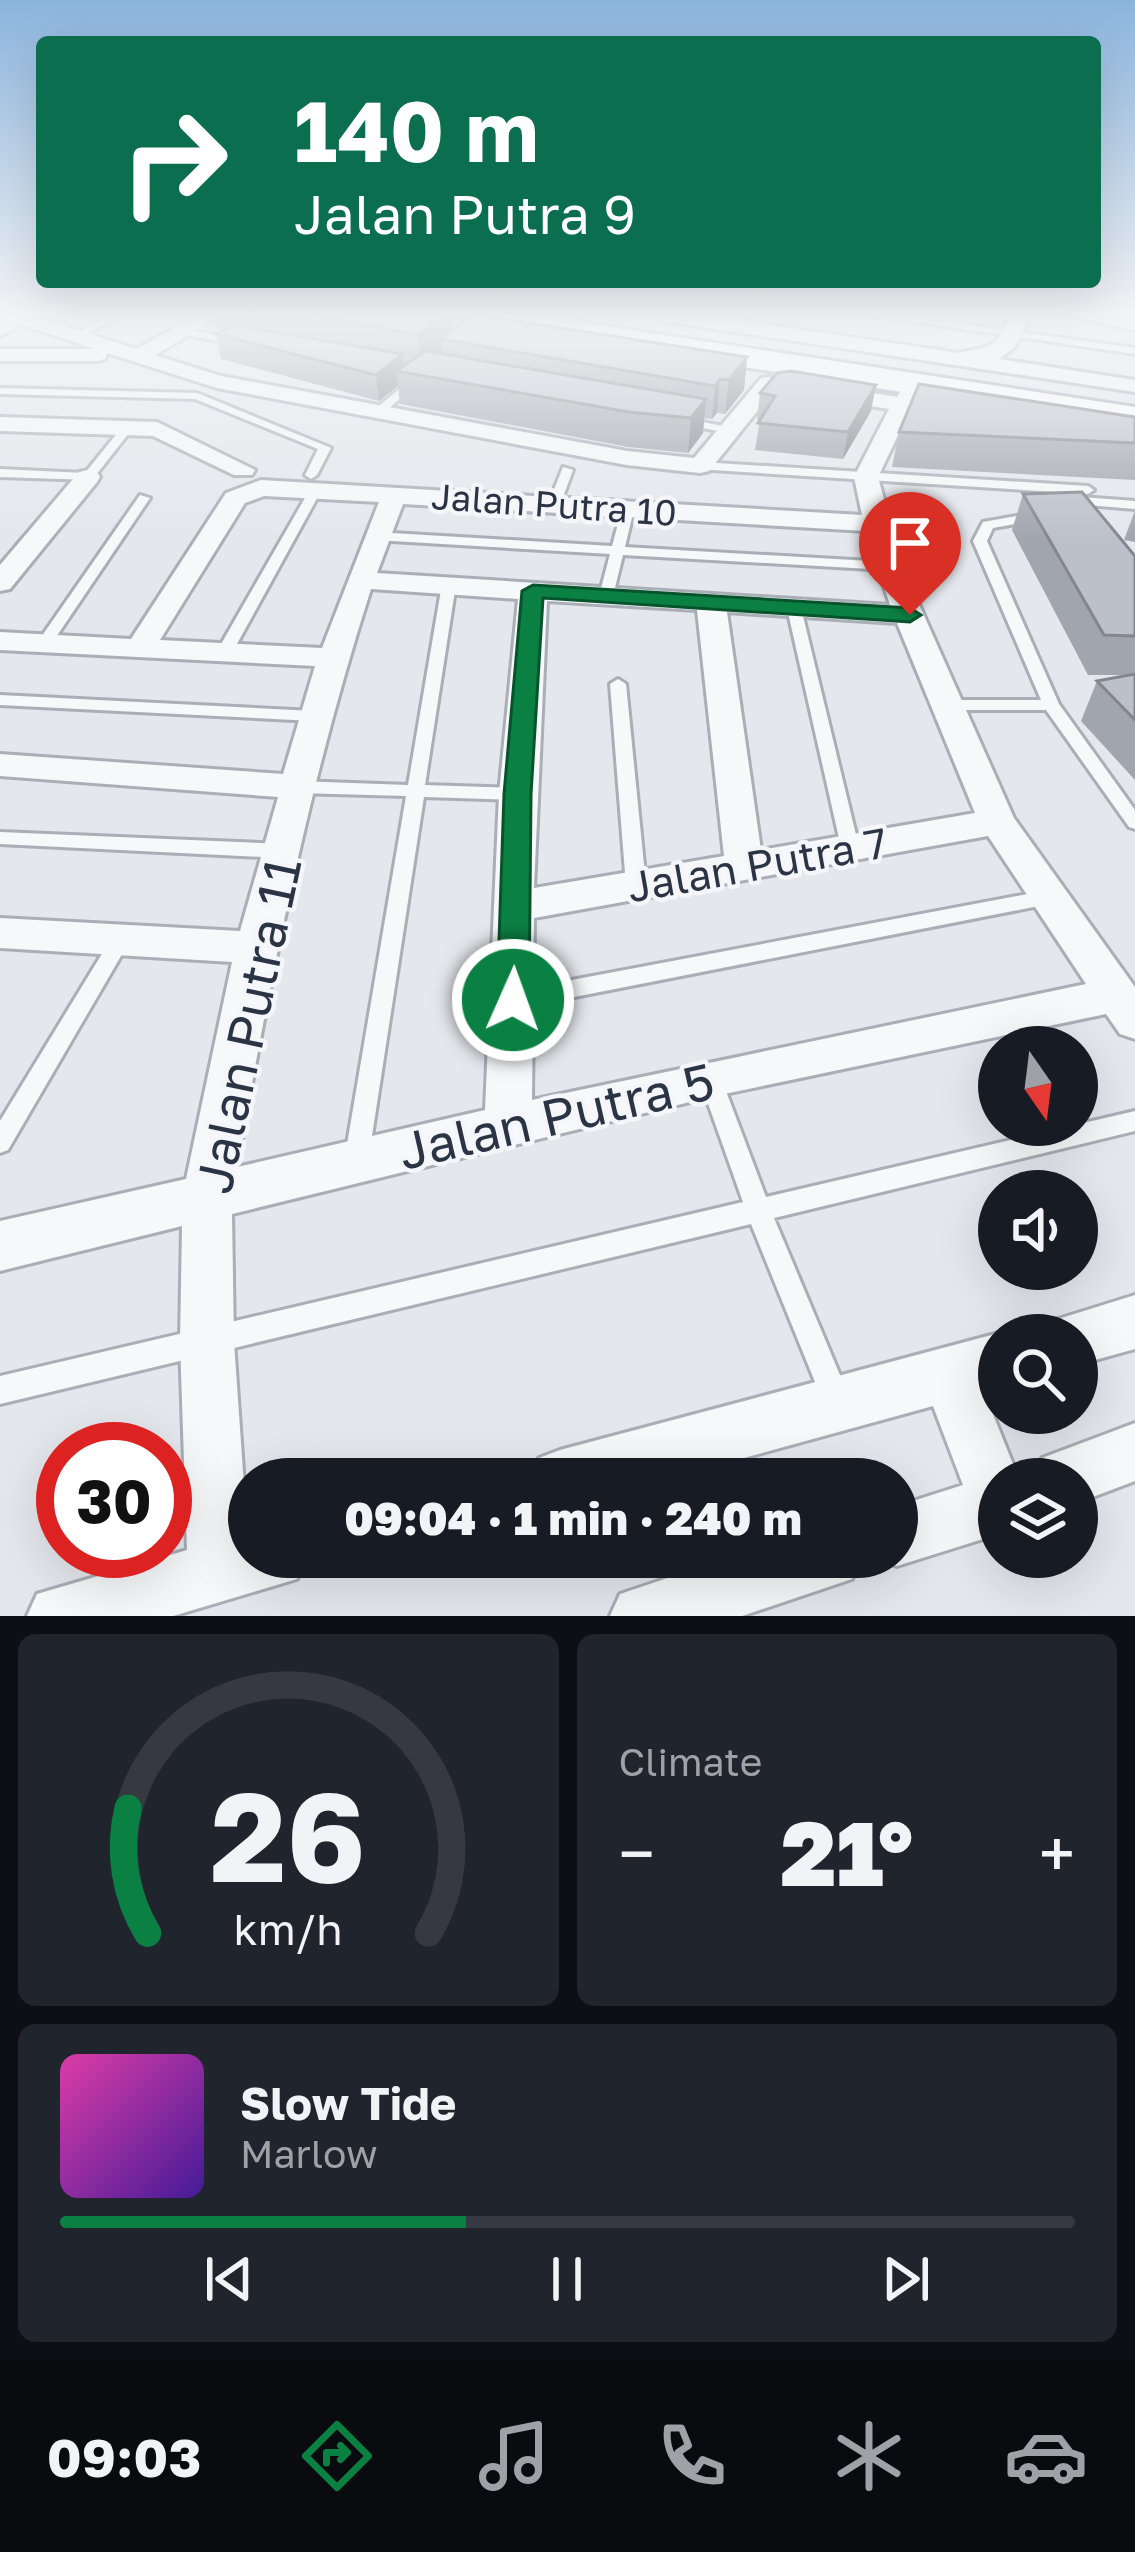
<!DOCTYPE html>
<meta charset="utf-8">
<style>
:root{--surface:#171b24;--page:#20242c;--text:#f1f3f6;--muted:#9ea1a6;--line:#363941;--accent:#0b8043}
body{margin:0;font-family:"Golos Text",sans-serif;background:var(--page);color:var(--text);height:100vh;display:flex;flex-direction:column;font-size:45px;white-space:nowrap}
*{box-sizing:border-box;margin:0}
p{font-size:39px;color:var(--muted)}
.icon{flex:none;width:66px;height:66px;fill:none;stroke:currentColor;stroke-width:2;stroke-linecap:round;stroke-linejoin:round}
.map{position:relative;height:1616px;overflow:hidden}
.drawer{display:flex;flex-direction:column;gap:18px;padding:18px;background:#0d0f14;flex:1}
.drawer>*{flex:none}
.top-card{position:absolute;left:36px;top:36px;width:1065px;height:252px;border-radius:12px;box-shadow:0 12px 48px #0002;background:#0b6e4f;color:#fff;overflow:hidden}
.needle{width:78px;rotate:166deg}
.fabs{position:absolute;left:978px;top:1026px;display:grid;gap:24px}
.fabs a{display:grid;place-items:center;width:120px;height:120px;border-radius:50%;background:var(--surface);box-shadow:0 12px 48px #0002;font-size:60px}
.speed{position:absolute;left:36px;top:1422px;display:flex;gap:24px;font-size:60px;font-weight:700;text-align:center}
.speed>*{display:grid;place-content:center;width:156px;height:156px;border-radius:50%;background:var(--surface);box-shadow:0 12px 48px #0002;line-height:1}
.speed .limit{border:18px solid #d22;background:#fff;color:#111}
.pin{position:absolute;display:grid;place-items:center;width:102px;height:102px;color:#fff;margin:-123px -51px;border-radius:50% 50% 50% 0;rotate:-45deg;box-shadow:0 0 12px #0007}
.pin .icon{rotate:45deg}
.me{position:absolute;width:132px;margin:-66px;rotate:2deg;stroke-linejoin:round;filter:drop-shadow(0 0 9px #0008)}
.turn{display:flex;align-items:center;gap:42px;height:252px;padding:0 60px;font-size:54px}
.turn .icon{width:156px;height:156px;stroke-width:2.5}
.turn b{display:block;font-size:84px;line-height:102px}
.big{font-size:90px;font-weight:800;line-height:1.1}
.drawer .card{flex:1;display:flex;flex-direction:column;justify-content:center;gap:18px;min-width:0;padding:0 42px;border-radius:18px;background:var(--page)}
.drawer .dial{align-items:center;gap:0}
.dial svg{height:312px;overflow:visible;fill:none;stroke:var(--line);stroke-width:7;stroke-linecap:round;text-anchor:middle}
.dial text{fill:var(--text);stroke:none}
.song{display:flex;align-items:center;gap:36px}
.cover{width:144px;height:144px;border-radius:18px;background:linear-gradient(135deg,hsl(320 70% 55%),hsl(260 70% 35%))}
.played{height:12px;border-radius:6px;background:linear-gradient(90deg,var(--accent) 40%,var(--line) 40%)}
.keys{display:flex;justify-content:space-around;direction:ltr}
.heat{display:flex;justify-content:space-between;align-items:center;font-size:66px;direction:ltr}
.drawer .tiles{flex:1;display:grid;gap:18px;grid-template-columns:1fr 1fr}
.card:last-child{grid-column:span 2}
.trip{position:absolute;left:228px;top:1458px;width:690px;height:120px;border-radius:60px;background:var(--surface);box-shadow:0 12px 48px #0002;font-weight:800;line-height:120px;text-align:center}
.tabs{display:flex;height:192px;justify-content:space-around;align-items:center;background:#090b0e;color:var(--muted)}
.tabs .icon{width:84px;height:84px}
.tabs .active{color:var(--accent)}
.tabs b{font-size:54px;color:var(--text)}
.map>svg:first-child{display:block}
.lines{fill:none;stroke-linecap:round;stroke-linejoin:round}
.service-casing{stroke:#a9aeb7;stroke-width:6}
.minor-casing{stroke:#a9aeb7;stroke-width:6}
.tertiary-casing{stroke:#a9aeb7;stroke-width:6}
.primary-casing{stroke:#a3abb8;stroke-width:6}
.service{fill:#f7f8fa;fill-rule:evenodd}
.minor{fill:#f7f8fa;fill-rule:evenodd}
.tertiary{fill:#f7f8fa;fill-rule:evenodd}
.primary{fill:#fff;fill-rule:evenodd}
.wall{fill:#a1a5ae}
.shaded-wall{fill:#83868d}
.building{fill:#bbc0ca;stroke:#83868d;stroke-width:3}
.route{fill:#0b8043;stroke:#07532c;stroke-width:3}
.labels{text-anchor:middle;dominant-baseline:central;stroke-width:9;stroke-linejoin:round;paint-order:stroke}
.far-street-label{font-size:36px;fill:#2b3445;stroke:#f4f6f9}
.street-label{font-size:42px;fill:#2b3445;stroke:#f4f6f9}
.near-street-label{font-size:51px;fill:#2b3445;stroke:#f4f6f9}
</style>
<div class="map">
<svg width="1135" height="1616" viewBox="0 0 1135 1616">
<rect width="100%" height="100%" fill="#e4e7ec"/>
<g class="lines">
<g class="service-casing">
<path id="service" d="M110 315H123L82 337 73 335Z
M869 315H896L1135 348V354Z
M183 329 240 339 245 342 240 345 180 334 178 332Z
M413 378 422 380 383 413H375V409Z
M0 388 197 393 331 448 317 475 311 479 305 475 318 449 195 399 0 394Z
M680 418 729 427 735 430 729 433 676 423 674 421Z
M123 426 133 428 92 480 0 477V469L85 473Z
M700 462 1088 486 1094 490 1088 494 696 469V463Z
M563 467 573 470 560 505 549 508 548 505Z
M315 487 321 491 232 653 229 656H219L216 653 309 491Z
M140 495 150 498 50 646H40L37 643Z
M1068 496 1135 501V509L1063 503 1062 500Z
M628 505 634 509 625 547 888 562 895 566 888 570 623 555 613 596 606 600 599 596 610 554 375 540 368 536 375 532 612 546 622 509Z
M1039 512 1044 513V519L993 528 987 541 1059 704 1135 810V829L1129 827 1046 710H946L938 705 946 700H1041L973 541 983 522Z
M449 580 456 584 425 785 517 788 526 794 517 800 424 797 368 1162 364 1170 356 1173 348 1170 344 1162 406 796 297 793 288 787 297 781 408 785 442 584Z
M794 604 801 608 859 847 850 854 841 847 787 608Z
M618 679 626 684 646 885 643 890H629L626 885 610 684Z
M0 695 314 711 322 716 314 721 0 705Z
M0 832 283 844 292 851 283 858 0 844Z
M1049 890 1056 892 1059 897 1056 902 1049 904 513 1009 505 1006 502 1000 505 994 513 991Z
M121 931 128 934 131 939 128 944 8 1150 0 1153V1121L114 934Z
M710 1068 718 1071 721 1078 766 1197 1135 1111V1131L774 1218 850 1399 846 1409 836 1413 826 1409 751 1224 0 1404V1376L743 1202 699 1078 702 1071Z"/>
</g>
<g class="minor-casing">
<path id="minor" d="M13 315H32L136 349 199 315H223L155 355 221 376 627 451 694 458 761 378 769 377 780 383 709 471 700 473 627 465 217 388 107 353 105 359 98 361H0V349H95L14 322Z
M653 315H702L959 353C992 345 996 351 1010 315H1030L1015 347 999 359 1135 380V392L663 321Z
M1066 315 1135 318V330Z
M915 380 926 386 917 400 962 408 965 413 954 420 909 412 878 477 902 566 1014 818 1135 987V1039L1120 1034 1106 1014 710 1097 232 1214 234 1342 249 1557H306L297 1579 173 1616H27L37 1594 187 1550 180 1342 182 1226 0 1271V1221L186 1179 232 962 0 948V918L240 931 278 797 0 776V754L283 774 315 666 0 650V632L131 639 226 493 261 480 862 515 854 477 889 409 825 399 814 392 825 385 897 397 907 381ZM264 496 379 502 322 648 160 640 245 503ZM403 504 866 531 890 605 377 573ZM371 589 518 599 499 794 485 1110 237 1167C271 972 310 778 371 589ZM547 601 697 610 724 856 534 888ZM727 612 897 623 975 813 761 850ZM988 836 1086 984 532 1100 534 918Z
M0 417 157 422 255 470 252 475H234L153 436 0 431Z
M88 470 97 472 100 477 97 482 10 589 0 591V565L79 472Z
M1135 1295V1349L1077 1365V1335H1051L1058 1319Z
M999 1333 1005 1335H999V1387L984 1392 1019 1479H999V1534L897 1566 875 1557H897V1506L963 1485 933 1406 667 1479H531L539 1458 560 1450Z
M1135 1423V1481L1077 1503V1479H1034L1042 1458Z
M730 1557H861L852 1579 742 1616H610L620 1594Z"/>
</g>
<g class="tertiary-casing">
<path id="tertiary" d="M9 315H40L0 336V320Z"/>
</g>
<g class="primary-casing">
<path id="primary" d="M458 315H533L1135 407V429L473 324Z"/>
</g>
<use href="#service" class="service"/>
<use href="#minor" class="minor"/>
<use href="#tertiary" class="tertiary"/>
<use href="#primary" class="primary"/>
</g>
<path class="wall" d="M212 315H452L453 330 747 357 744 390 725 414 717 413 712 419 704 418 703 433 688 453 628 447 400 404 398 386 379 401 221 359 216 334 223 330 215 329Z
M760 393 871 411 843 459 755 450 760 420 757 419Z
M1135 417V480L892 467 899 432Z
M1023 494 1135 556V780L1081 721 1097 681 1130 675H1088L1012 530Z
M1135 510V542L1124 540Z"/>
<path class="shaded-wall" d="M447 315H452L454 341 441 339 442 351 421 367 418 335Z
M403 354 405 373 396 371 398 386 379 401 376 375Z
M747 357 744 390 725 414 729 380Z
M720 379 717 413 712 419 715 386Z
M876 385 871 411 843 459 848 432Z
M706 399 703 433 688 453 691 418Z"/>
<path class="building" d="M306 315H447L418 335Z
M473 315H477L747 357 729 380 720 379 715 386 441 339Z
M234 325 403 354 376 375 216 334Z
M425 351 706 399 691 418 629 412 396 371Z
M791 371 876 385 848 432 758 423 775 396 760 393 777 373Z
M919 384 1135 417V443L899 432Z
M1082 492 1135 556V636L1104 635 1023 494Z
M1135 674V720L1097 681Z"/>
<linearGradient id="sky" x2="0" y2="1"><stop stop-color="#8bb4dd"/><stop offset="0.58" stop-color="#f3f4f6"/><stop offset="1" stop-color="#f3f4f6" stop-opacity="0"/></linearGradient>
<rect width="1135" height="541" fill="url(#sky)"/>
<path class="route" d="M533 585 910 608 921 615 910 622 543 598 531 794 529 1000 525 1009 513 1013 502 1009 497 1000 504 794 522 591Z"/>
<g class="labels">
<g class="far-street-label">
<text transform="translate(554 504) rotate(4)">Jalan Putra 10</text>
</g>
<g class="street-label">
<text transform="translate(757 864) rotate(-10)">Jalan Putra 7</text>
</g>
<g class="near-street-label">
<text transform="translate(247 1025) rotate(-78)">Jalan Putra 11</text>
<text transform="translate(556 1115) rotate(-13)">Jalan Putra 5</text>
</g>
</g>
</svg>
<div class="fabs">
<a><svg class="needle" viewBox="-14 -14 28 28"><path d="M0-13l5 13h-10z" fill="#e53935"/><path d="M0 13l5-13h-10z" fill="#9ea1a6"/></svg></a>
<a><svg class="icon" aria-label="sound" viewBox="0 0 24 24"><path d="M4 9h4l5-4v14l-5-4H4zM17 9q2 3 0 6"/></svg></a>
<a><svg class="icon" aria-label="search" viewBox="0 0 24 24"><circle cx="10" cy="10" r="6"/><path d="M15 15l6 6"/></svg></a>
<a><svg class="icon" aria-label="layers" viewBox="0 0 24 24"><path d="M12 4l9 5-9 5-9-5zM3 14l9 5 9-5"/></svg></a>
</div>
<div class="speed"><div class="limit">30</div></div>
<div class="pin" style="left:910px;top:615px;background:#d93025"><svg class="icon" aria-label="arrive" viewBox="0 0 24 24"><path d="M6 21V4h12l-3 4 3 4H6"/></svg></div>
<svg class="me" style="left:513px;top:1000px" viewBox="-20 -20 40 40"><circle r="17" fill="#0b8043" stroke="#fff" stroke-width="3"/><path d="M0-11L8 9 0 5-8 9z" fill="#fff"/></svg>
<div class="trip">09:04 · 1 min · 240 m</div>
<div class="top-card">
<div class="turn"><svg class="icon" aria-label="right" viewBox="0 0 24 24"><path d="M7 20v-9h11M14 6l5 5-5 5"/></svg><div><b>140 m</b>Jalan Putra 9</div></div>
</div>
</div>
<section class="drawer">
<div class="tiles">
<div class="card dial"><svg viewBox="0 0 100 80">
<path d="M14 69A42 42 0 1 1 86 69"/>
<path d="M14 69A42 42 0 0 1 9 37" stroke="#0b8043"/>
<text x="50" y="56" font-size="32" font-weight="700">26</text>
<text x="50" y="72" font-size="11">km/h</text>
</svg></div>
<div class="card"><p>Climate</p>
<div class="heat"><a>−</a><b class="big">21°</b><a>+</a></div>
</div>
<div class="card">
<div class="song"><i class="cover"></i><div><b>Slow Tide</b><p>Marlow</p></div></div>
<div class="played"></div>
<div class="keys"><svg class="icon" aria-label="previous" viewBox="0 0 24 24"><path d="M18 5L8 12l10 7zM5 5v14"/></svg><svg class="icon" aria-label="pause" viewBox="0 0 24 24"><path d="M8 5v14M16 5v14"/></svg><svg class="icon" aria-label="next" viewBox="0 0 24 24"><path d="M6 5l10 7-10 7zM19 5v14"/></svg></div>
</div>
</div>
</section>
<nav class="tabs">
<b>09:03</b>
<svg class="icon active" aria-label="directions" viewBox="0 0 24 24"><path d="M12 3l9 9-9 9-9-9zM9 14v-3h6M13 9l2 2-2 2"/></svg>
<svg class="icon" aria-label="music" viewBox="0 0 24 24"><path d="M9 18V5l10-2v13"/><circle cx="6" cy="18" r="3"/><circle cx="16" cy="16" r="3"/></svg>
<svg class="icon" aria-label="phone" viewBox="0 0 24 24"><path d="M5 4h4l2 5-3 2q2 4 5 5l2-3 5 2v4C11 20 4 13 5 4z"/></svg>
<svg class="icon" aria-label="climate" viewBox="0 0 24 24"><path d="M12 3v18M4 7l16 10M4 17L20 7"/></svg>
<svg class="icon" aria-label="car" viewBox="0 0 24 24"><path d="M5 17H2v-5l4-1 3-4h7l3 4 3 1v5h-3M9 17h6M6 11h13"/><circle cx="7" cy="17" r="2"/><circle cx="17" cy="17" r="2"/></svg>
</nav>
